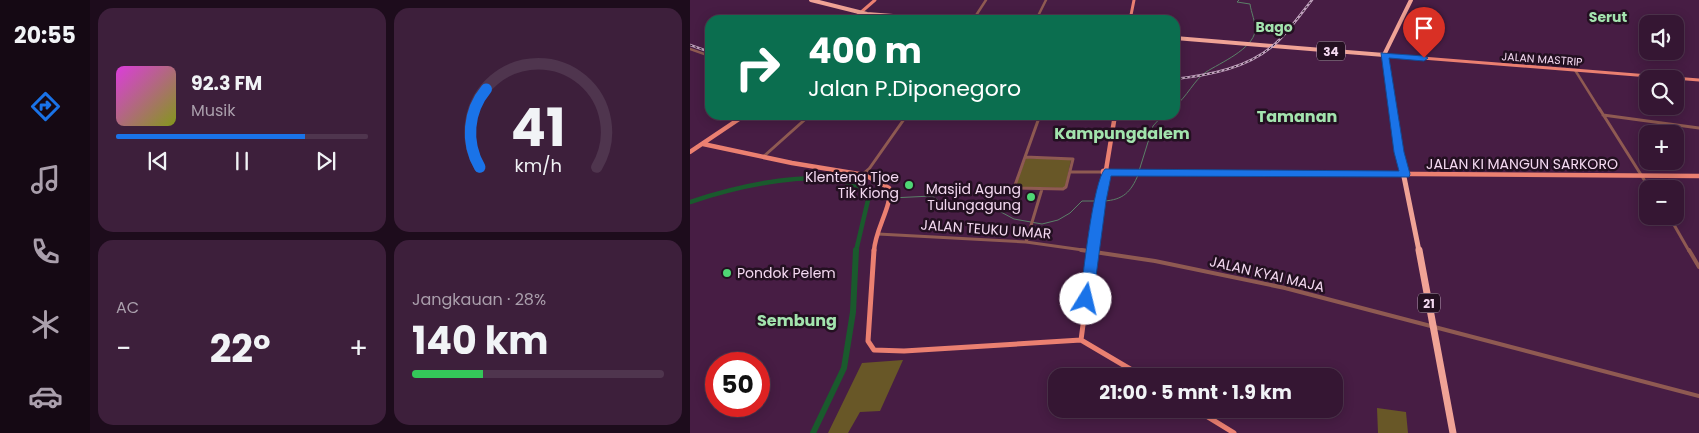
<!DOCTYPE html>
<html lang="id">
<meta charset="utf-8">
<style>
:root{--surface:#351633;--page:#3d1f3b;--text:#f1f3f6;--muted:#aa9fac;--line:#4f354e;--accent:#1a73e8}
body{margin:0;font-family:Poppins,sans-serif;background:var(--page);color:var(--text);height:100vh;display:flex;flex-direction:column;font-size:19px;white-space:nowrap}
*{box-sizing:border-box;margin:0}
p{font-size:16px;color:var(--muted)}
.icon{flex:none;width:28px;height:28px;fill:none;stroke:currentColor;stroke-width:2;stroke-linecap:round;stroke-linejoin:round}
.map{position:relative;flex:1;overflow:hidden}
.details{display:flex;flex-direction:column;gap:8px;padding:8px;background:#1d0c1c;width:600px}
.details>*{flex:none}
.hud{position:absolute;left:15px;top:15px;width:475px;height:105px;border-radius:15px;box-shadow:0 2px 12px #0003,0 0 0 1px var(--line);background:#0b6e4f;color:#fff;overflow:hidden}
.fabs{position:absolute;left:949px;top:15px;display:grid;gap:10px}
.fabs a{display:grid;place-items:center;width:45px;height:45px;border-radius:10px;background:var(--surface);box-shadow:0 2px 12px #0003,0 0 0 1px var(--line);font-size:25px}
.speed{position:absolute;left:15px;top:352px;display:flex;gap:10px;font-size:25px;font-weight:700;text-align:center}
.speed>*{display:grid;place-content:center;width:65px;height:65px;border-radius:50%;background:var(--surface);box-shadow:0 2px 12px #0003,0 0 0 1px var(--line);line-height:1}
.speed .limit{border:8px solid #d22;background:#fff;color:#111}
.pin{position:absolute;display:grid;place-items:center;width:42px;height:42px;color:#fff;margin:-51px -21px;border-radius:50% 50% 50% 0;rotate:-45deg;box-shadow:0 0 5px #0007}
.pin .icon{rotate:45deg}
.me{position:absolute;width:55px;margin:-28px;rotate:9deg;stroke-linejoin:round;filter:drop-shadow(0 0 4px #0008)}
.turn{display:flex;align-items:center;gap:18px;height:105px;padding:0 20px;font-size:22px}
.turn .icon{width:65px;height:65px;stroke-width:2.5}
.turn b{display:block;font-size:35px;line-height:42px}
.big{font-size:38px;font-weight:700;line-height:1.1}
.details .tile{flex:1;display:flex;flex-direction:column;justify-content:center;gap:8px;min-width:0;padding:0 18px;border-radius:15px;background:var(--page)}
.details .dial{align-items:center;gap:0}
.dial svg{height:130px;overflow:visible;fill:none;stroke:var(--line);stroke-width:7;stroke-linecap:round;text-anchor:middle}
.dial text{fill:var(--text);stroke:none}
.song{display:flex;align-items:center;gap:15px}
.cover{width:60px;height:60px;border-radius:8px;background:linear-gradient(135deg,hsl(300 70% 55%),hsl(70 70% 35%))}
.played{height:5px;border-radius:2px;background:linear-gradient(90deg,var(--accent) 75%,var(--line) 75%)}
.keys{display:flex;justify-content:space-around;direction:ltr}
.heat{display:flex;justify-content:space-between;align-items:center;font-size:28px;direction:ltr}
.charge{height:8px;border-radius:4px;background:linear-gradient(90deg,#34c759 28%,var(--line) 0)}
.details .tiles{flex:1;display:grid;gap:8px;grid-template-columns:repeat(2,1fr)}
.trip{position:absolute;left:358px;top:368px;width:295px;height:50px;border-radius:15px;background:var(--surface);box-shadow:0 2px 12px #0003,0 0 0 1px var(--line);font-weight:700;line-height:50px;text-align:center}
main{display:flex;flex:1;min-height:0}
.dock{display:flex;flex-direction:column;width:90px;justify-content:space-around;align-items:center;background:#150914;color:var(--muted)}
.dock .icon{width:35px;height:35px}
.dock .selected{color:var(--accent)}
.dock b{font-size:22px;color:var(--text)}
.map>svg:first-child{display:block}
.green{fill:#685727}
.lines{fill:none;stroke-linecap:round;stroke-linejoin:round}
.stream{stroke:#5b8068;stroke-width:1}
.river-far1{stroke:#1a5a2d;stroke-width:4.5}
.river{stroke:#1a5a2d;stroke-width:6}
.minor-far2{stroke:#8f5a52;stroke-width:2.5}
.minor-far1{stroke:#8f5a52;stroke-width:3}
.minor{stroke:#8f5a52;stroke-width:4}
.major-far2{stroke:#eb8071;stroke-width:3}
.major-far1{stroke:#eb8071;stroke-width:4.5}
.major{stroke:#eb8071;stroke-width:5}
.highway-far2{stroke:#f0a396;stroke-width:4}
.highway-far1{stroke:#f0a396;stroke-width:5}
.highway{stroke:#f0a396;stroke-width:7}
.rail-casing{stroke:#c1a2be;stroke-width:2.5}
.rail{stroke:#231021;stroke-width:1;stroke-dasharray:2.5;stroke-linecap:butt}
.route{fill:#1a73e8;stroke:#114b97}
.poi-dot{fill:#4fd675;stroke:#231021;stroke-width:2}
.labels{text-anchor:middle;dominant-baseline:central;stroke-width:5;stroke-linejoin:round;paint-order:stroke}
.far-street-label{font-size:11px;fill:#f4d9f1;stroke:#231021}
.shield{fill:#231021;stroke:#b59db3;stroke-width:1}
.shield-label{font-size:12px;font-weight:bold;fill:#f4d9f1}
.far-quarter-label{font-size:14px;font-weight:bold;fill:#a3e4ae;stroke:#231021}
.street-label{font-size:14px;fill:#f4d9f1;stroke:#231021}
.poi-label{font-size:14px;fill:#f4d9f1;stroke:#231021;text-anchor:end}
.quarter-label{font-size:16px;font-weight:bold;fill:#a3e4ae;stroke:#231021}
</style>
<main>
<nav class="dock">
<b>20:55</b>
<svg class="icon selected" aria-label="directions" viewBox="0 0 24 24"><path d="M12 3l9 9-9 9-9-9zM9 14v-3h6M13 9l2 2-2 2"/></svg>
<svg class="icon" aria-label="music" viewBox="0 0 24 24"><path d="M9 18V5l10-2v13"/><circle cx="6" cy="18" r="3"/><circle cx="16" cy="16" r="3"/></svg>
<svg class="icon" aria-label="phone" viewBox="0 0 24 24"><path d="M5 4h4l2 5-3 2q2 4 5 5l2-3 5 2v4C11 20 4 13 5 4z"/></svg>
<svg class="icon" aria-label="climate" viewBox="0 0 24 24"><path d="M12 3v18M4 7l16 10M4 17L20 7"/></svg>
<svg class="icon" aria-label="car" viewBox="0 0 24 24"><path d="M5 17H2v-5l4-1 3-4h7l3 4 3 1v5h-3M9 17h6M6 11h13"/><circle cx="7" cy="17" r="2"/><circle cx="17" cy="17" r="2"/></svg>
</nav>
<section class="details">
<div class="tiles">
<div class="tile">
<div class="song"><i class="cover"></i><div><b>92.3 FM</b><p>Musik</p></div></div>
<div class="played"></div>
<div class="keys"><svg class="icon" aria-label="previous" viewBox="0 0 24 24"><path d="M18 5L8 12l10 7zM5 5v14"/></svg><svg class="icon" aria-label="pause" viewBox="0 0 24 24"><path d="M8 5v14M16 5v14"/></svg><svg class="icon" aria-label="next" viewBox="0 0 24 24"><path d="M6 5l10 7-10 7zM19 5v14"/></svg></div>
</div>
<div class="tile dial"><svg viewBox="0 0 100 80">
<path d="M14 69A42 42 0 1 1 86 69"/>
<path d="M14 69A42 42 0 0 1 18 21" stroke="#1a73e8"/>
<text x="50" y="56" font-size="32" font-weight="700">41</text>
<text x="50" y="72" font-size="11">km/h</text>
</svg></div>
<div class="tile"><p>AC</p>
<div class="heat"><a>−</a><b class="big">22°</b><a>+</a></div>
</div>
<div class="tile"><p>Jangkauan · 28%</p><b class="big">140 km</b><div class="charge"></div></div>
</div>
</section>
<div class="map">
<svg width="1009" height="433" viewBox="0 0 1009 433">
<rect width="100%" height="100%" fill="#471d44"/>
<path class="green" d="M336 158 381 160 375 188 325 187Z
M213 360 190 411 170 412 158 433H138L172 363Z
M687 408 716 412 718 433H688Z"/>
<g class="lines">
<path class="stream" d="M485 106C497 97 504 80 516 72 530 63 563 49 565 31 566 23 561 12 560 4L547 2 549 0
M449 171 463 126 473 115
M201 198 242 196 252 203 309 211 324 219 352 224 368 220 380 213 392 201H410
M178 200 197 198
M414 201C433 200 441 192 448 175"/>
<path class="river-far1" d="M0 202C42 188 137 163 175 191L178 200 166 251"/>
<path class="river" d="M123 433 154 368 163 312 166 250"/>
<path class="minor-far2" d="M283 20 296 0
M346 20 356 0
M0 49 20 56
M885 70 910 110"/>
<path class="minor-far1" d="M909 108 960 189
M393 115 425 117
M913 115 1009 128
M73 157 120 115
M335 157 383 159 376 187 373 189 324 188Z
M335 157 350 115
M381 172H412
M172 175 179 169 217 115
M979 216 999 251
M188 234 336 242 400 251
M336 242 352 189"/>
<path class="minor" d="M391 250 465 261 595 288 1009 396
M999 250 1009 267"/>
<path class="major-far2" d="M162 20 185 0
M440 20 444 0
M694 55 1009 80"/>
<path class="major-far1" d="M13 144 102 163 175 175 199 188C203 205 185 229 184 251
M0 152 55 115
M416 170 425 115
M417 170 419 172 413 173V171Z
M419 172 1009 176
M403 251 416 174"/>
<path class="major" d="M184 250 178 341 184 350 214 351 391 340 452 376
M391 340 403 250
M505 409 544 433"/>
<path class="highway-far2" d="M121 0 177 14 255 20
M485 38 694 55
M694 55 702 110
M694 55 721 0"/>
<path class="highway-far1" d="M702 108 709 152 729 251"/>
<path class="highway" d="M729 250 763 433"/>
<g class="rail-casing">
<path id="rail" d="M0 45 20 52
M485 79C520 75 558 68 585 44 599 31 610 15 622 0"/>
</g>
<use href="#rail" class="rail"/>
</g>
<path class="route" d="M691 53 734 56 738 58 734 61 699 58 714 152 720 174 719 177 421 176 416 201 403 299 401 303 396 304 392 303 390 299C393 277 403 181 415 169L709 171 704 152Z"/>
<g class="poi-dot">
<circle cx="219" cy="185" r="5"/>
<circle cx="341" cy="197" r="5"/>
<circle cx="37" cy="273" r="5"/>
</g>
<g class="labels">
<g class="far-street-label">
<text transform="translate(852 59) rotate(4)">JALAN MASTRIP</text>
</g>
<g class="shield">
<rect x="627" y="41.5" width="28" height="19" rx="4"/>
<rect x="728" y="293.5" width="22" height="19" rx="4"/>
</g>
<g class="shield-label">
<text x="641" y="51">34</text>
<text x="739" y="303">21</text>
</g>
<g class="far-quarter-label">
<text x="918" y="17">Serut</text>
<text x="584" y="27">Bago</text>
</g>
<g class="street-label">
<text x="832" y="164">JALAN KI MANGUN SARKORO</text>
<text transform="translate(296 229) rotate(4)">JALAN TEUKU UMAR</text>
<text transform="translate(577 274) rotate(13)">JALAN KYAI MAJA</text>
</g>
<g class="poi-label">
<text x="209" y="177">Klenteng Tjoe<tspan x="209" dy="16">Tik Kiong</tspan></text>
<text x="331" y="189">Masjid Agung<tspan x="331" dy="16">Tulungagung</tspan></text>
<text x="47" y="273" text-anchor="start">Pondok Pelem</text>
</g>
<g class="quarter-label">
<text x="607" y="116">Tamanan</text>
<text x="432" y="133">Kampungdalem</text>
<text x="107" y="320">Sembung</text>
</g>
</g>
</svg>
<div class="fabs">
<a><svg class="icon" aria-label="sound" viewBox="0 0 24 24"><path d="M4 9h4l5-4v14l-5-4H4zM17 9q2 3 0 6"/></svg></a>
<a><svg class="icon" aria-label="search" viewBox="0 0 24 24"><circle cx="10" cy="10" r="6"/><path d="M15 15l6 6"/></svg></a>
<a>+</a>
<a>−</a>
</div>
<div class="speed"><div class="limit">50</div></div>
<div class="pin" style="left:734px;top:58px;background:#d93025"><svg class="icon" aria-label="arrive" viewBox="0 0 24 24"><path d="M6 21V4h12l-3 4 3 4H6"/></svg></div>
<svg class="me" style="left:396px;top:299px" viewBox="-20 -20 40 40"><circle r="19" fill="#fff"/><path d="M0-13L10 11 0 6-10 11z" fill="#1a73e8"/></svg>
<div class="trip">21:00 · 5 mnt · 1.9 km</div>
<div class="hud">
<div class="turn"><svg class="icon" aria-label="right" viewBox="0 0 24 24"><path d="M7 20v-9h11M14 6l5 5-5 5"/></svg><div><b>400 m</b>Jalan P.Diponegoro</div></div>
</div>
</div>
</main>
